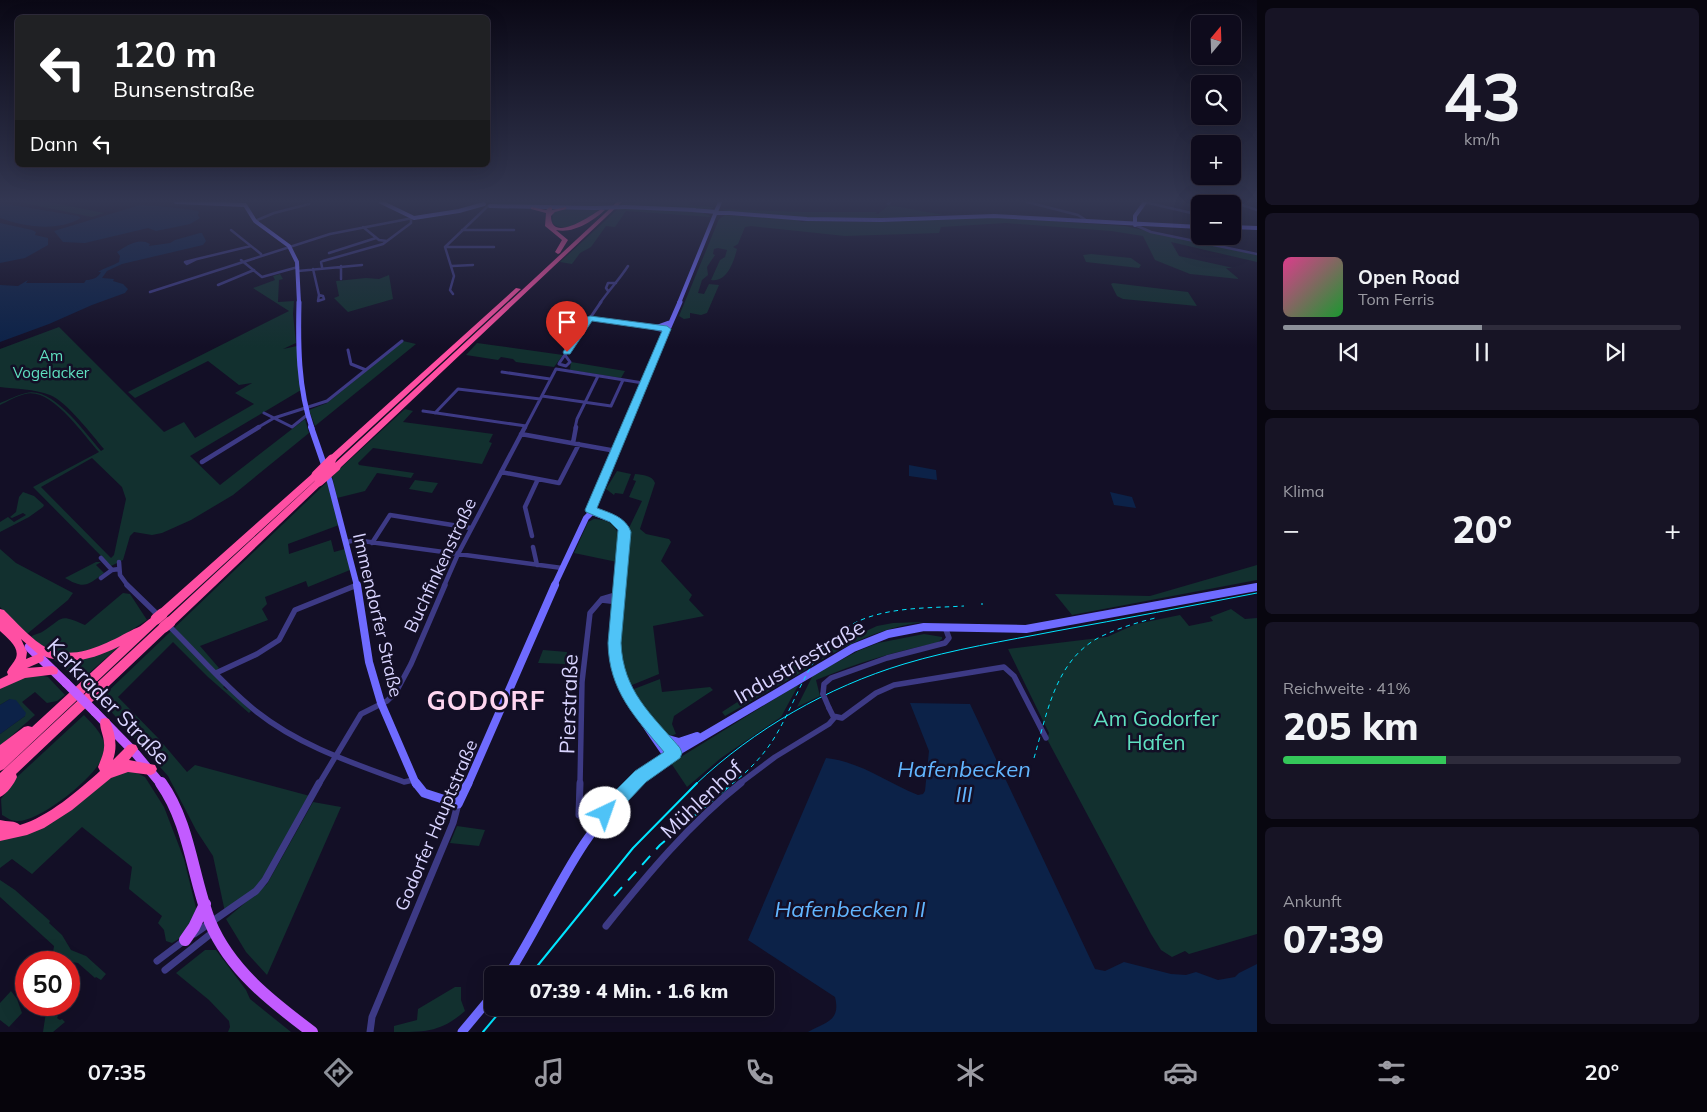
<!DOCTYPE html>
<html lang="de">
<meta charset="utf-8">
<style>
:root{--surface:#0e0b1c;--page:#171425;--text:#f1f3f6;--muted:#9b9ba3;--line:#2e2b3b;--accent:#8c9099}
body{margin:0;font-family:Mulish,sans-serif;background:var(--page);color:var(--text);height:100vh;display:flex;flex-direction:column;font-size:19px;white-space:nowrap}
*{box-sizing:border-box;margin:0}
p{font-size:16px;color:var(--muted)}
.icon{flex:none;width:28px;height:28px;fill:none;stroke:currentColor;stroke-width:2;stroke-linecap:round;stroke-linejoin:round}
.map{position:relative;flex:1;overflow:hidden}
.panel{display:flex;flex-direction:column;gap:8px;padding:8px;background:#08060f;width:450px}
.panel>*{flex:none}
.banner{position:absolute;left:15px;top:15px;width:475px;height:152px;border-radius:8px;box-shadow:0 5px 20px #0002,0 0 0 1px var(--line);background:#202124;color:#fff;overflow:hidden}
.needle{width:32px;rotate:19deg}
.buttons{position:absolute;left:1191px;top:15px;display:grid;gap:10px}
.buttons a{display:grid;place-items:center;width:50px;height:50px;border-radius:8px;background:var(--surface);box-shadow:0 5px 20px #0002,0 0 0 1px var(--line);font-size:25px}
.speed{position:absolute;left:15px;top:951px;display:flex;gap:10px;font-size:25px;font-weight:700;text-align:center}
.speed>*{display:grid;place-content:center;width:65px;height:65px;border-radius:50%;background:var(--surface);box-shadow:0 5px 20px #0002,0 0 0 1px var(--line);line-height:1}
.speed .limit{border:8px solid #d22;background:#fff;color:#111}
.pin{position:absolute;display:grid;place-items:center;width:42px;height:42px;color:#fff;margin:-51px -21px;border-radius:50% 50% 50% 0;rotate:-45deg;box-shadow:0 0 5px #0007}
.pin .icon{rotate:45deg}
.me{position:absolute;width:55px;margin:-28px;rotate:42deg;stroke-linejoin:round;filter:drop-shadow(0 0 4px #0008)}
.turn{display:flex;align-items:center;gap:18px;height:105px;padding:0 15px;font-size:22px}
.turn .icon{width:65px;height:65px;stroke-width:2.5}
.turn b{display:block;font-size:35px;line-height:42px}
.then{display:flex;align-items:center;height:48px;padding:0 15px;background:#0003;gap:10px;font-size:19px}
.big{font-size:38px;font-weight:800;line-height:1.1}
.panel .widget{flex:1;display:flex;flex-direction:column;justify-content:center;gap:8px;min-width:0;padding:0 18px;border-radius:8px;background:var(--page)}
.panel .dial{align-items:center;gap:0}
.dial b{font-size:65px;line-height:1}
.song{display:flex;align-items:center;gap:15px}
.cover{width:60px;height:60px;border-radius:8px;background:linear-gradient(135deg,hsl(330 70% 55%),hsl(130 70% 35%))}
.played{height:5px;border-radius:2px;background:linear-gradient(90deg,var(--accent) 50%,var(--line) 50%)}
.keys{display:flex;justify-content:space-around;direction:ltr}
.heat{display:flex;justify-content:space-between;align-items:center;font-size:28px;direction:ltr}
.charge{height:8px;border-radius:4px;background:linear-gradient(90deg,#34c759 41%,var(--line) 0)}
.trip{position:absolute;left:484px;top:966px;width:290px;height:50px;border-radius:8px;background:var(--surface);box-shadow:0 5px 20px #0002,0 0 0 1px var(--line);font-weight:800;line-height:50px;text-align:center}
.dock{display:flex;height:80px;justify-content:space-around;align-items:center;background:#06040b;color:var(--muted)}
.dock .icon{width:35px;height:35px}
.dock .current{color:var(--accent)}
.dock b{font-size:22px;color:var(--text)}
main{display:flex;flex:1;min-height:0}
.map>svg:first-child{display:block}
.green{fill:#12302f;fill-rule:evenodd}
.water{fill:#0c2248}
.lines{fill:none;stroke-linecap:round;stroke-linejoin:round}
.street-far4{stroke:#3d3a85;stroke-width:2.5}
.street-far3{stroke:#3d3a85;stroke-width:3}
.street-far2{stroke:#3d3a85;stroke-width:4.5}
.street-far1{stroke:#3d3a85;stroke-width:5.5}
.street{stroke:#3d3a85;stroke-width:7}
.secondary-far4{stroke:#6f6bff;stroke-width:4}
.secondary-far3{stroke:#6f6bff;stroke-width:5}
.secondary-far2{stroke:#6f6bff;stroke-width:6}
.secondary-far1{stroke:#6f6bff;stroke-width:8}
.secondary{stroke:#6f6bff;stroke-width:9}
.primary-far1{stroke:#c25bff;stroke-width:9}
.primary{stroke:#c25bff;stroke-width:12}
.highway{fill:#ff4fa3;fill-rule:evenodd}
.tram-far1{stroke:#00e5ff;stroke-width:1}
.tram{stroke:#00e5ff;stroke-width:2}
.rail-far1{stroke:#00e5ff;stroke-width:1;stroke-dasharray:4.5 4;stroke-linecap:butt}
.rail{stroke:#00e5ff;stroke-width:2;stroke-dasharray:12 9;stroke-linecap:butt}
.street-bridge{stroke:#3d3a85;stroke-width:5.5}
.secondary-bridge{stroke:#6f6bff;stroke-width:4}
.primary-bridge{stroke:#c25bff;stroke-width:9}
.highway-bridge-far1{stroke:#ff4fa3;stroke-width:9}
.highway-bridge{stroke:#ff4fa3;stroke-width:11}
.route{fill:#4fc3f7;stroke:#337fa1}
.labels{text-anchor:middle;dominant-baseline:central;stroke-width:5;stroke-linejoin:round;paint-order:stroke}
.far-park-label{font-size:15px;fill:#5fe0c0;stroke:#130f26}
.street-label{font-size:18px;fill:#d9d4ff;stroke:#130f26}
.near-street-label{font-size:21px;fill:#d9d4ff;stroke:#130f26}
.near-park-label{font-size:21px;fill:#5fe0c0;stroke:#130f26}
.near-water-label{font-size:22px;font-style:italic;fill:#62b6ff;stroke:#130f26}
.near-district-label{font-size:26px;font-weight:bold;letter-spacing:1px;fill:#ffd6f0;stroke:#130f26}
</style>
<main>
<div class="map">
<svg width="1257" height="1032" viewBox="0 0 1257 1032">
<rect width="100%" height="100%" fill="#130f26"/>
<path class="green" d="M19 202H49L104 213 92 217Z
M491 202H574L573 204 583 203 577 202 606 204 603 206 494 205Z
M633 202H690L689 205 714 207 708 210 621 205 623 203H636Z
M889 205 943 215 880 218H808L726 211 722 209 804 212H877L875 214H878Z
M566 209H600C588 218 567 235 552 223L553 214 558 210Z
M618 209C635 209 702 207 711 217L626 211 615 227 606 226 591 247 580 253 572 264 560 262Z
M725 215 797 220 802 222 807 221 874 222 996 217 1125 226 1257 255V262L1171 242 1179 256 1229 267 1232 268H1226L1227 269 1239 279 1190 274 1155 260 1143 236 1111 231 1006 223 941 227 939 233 845 236 751 226 745 227 738 244 733 247 737 249C734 261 727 283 711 280L720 260 725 257 727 250 718 248 714 249 713 254 715 255 707 267 708 275 702 280 698 293 704 294 709 284 719 285 707 313 701 315 690 313V318L684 319 679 316 719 219Z
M1091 254 1131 258 1141 265 1139 268 1086 262 1083 255Z
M280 274 283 279 279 280 278 302 294 301 293 314 296 343 283 349 297 346 301 390 190 456 220 485 305 419 309 433 233 495 191 520 162 533 152 535 134 532 130 536 123 560 111 566 33 487 99 452C83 435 52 387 25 394 17 396 8 401 0 405V403C8 400 17 395 26 393 53 386 85 433 101 451L104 449C92 435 66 401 50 395 34 389 16 389 0 387V349L59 327 164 432 184 422 195 438 254 404 235 393 252 383 239 385 208 361 135 398 128 392 289 311 253 288 275 280 273 276ZM92 458 122 487 126 499 114 555 111 558 41 487Z
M389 275 393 299 348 312 334 298 339 296 336 281 366 278 379 279Z
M1113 283 1188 292 1197 306 1123 299 1117 296 1111 284Z
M403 341 416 344 315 426 309 410 327 403Z
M477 343 563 355 554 367 516 362 513 359 501 357 498 360 466 355Z
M571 362 625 371 621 378 570 370Z
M405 409 413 411 403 422 493 434 489 442 492 443 482 464 373 448 358 463 359 465 414 473 411 478 377 473 365 491 337 498 332 476Z
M617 471 631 474 623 494 615 493 614 495 606 489Z
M635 474C643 475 652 475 655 483L640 529 646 534 669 539 671 542 661 561 692 595 689 600 704 616 653 626 659 674 632 685 629 682 623 664 619 635 629 528 642 501 629 497 636 481 633 480Z
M415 480 438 483 432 493 409 489Z
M327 482 339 525 288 544 289 554 331 540 334 552 345 549 350 570 308 587 306 581 265 597 267 604 262 609 268 620 200 646 219 668 213 673 225 685 223 687 227 690 229 689 251 711 249 713 208 677 173 642 118 697 159 739 187 772 195 765 310 796 260 884 225 912 213 856 196 830 168 776 100 699Z
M23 492 34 496 44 505 43 507 29 517 0 532V522L8 517 14 522 26 515 23 513 12 518 10 517 16 512 19 497Z
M594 519C622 520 621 540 617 562L574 553 588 522Z
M0 549 16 563 73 593 68 600 27 634 0 607Z
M96 562H101L96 565 104 573C87 586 84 589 65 578Z
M1257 565V580L1072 615 1055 594 1150 596Z
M123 593 130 594 147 620 107 646 74 654 47 650 31 637C34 634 38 634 42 632 64 618 58 613 85 625Z
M1231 609 1245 619 1257 618V934L1189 954 1185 951 1172 957 1161 950 1151 934 1047 739 1049 733 1008 649 1107 637 1136 624 1180 615 1189 626 1213 621 1210 617Z
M923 622C882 628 857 640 821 660L829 648 877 626 893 623Z
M924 634 942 637V639L937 643C895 651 855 664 816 680L820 696 797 707 813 675 858 651 878 643Z
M123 643 80 681 54 660 79 658Z
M543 650 567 652 565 664 538 663Z
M810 655 812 659 807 669 725 716 722 712Z
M35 674 48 677 65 695 57 701 47 703 35 692 22 702 35 715 0 746V734L25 716 10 699 0 705V689L17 679Z
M660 679 662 692 710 687 713 690 674 716 672 724 676 734 671 736 665 734 640 707 633 692 634 689Z
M799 684 781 717 721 758 687 787 671 763Z
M84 715C93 725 105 735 105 750 104 772 38 824 16 821 11 821 6 817 2 815L1 799 17 777Z
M123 772H135L145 777 164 807 184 859 197 912 182 937 172 943 166 941 164 930 158 923 162 916 129 889 132 867 82 827 32 874 12 859 0 868V840L33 832 103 781Z
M313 802 341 807 267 975 246 952 226 919 267 884Z
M457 826 485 830 479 846 450 843Z
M0 880 15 890 50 921 49 923 62 935 71 950 86 956 106 974 101 980 96 977 95 978 78 963 60 960 53 953 54 946 0 897Z
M205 950H216L246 990 250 999 291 1032H228L230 1027 229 1021 209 1000 176 973Z
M455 987H461V1000L465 1011C441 1032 426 1032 394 1032V1026L417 1020 418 1009Z
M11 991 17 999 22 1013 9 1027 0 1020V1003Z
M51 1009 58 1016 57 1018 60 1020 62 1019 65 1022 53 1032H43L46 1012Z"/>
<path class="water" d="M0 203 78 216 81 218C57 232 25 227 0 218Z
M140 205C146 204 196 210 199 211L198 216 200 218 190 224 171 228 156 231 148 228 85 243 63 242 54 231Z
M0 223 32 230 36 232 35 235 48 238V245L25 258 0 263Z
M200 233H202L206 241 203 245 122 264 107 271 102 278 114 279 113 281 123 284 128 289 125 293 92 305 49 324 0 342V285L18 286 28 280 26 283H84L86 280C92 280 98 278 101 272H98C104 268 112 266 119 262L120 256 117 252C126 246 139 237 150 244L149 246 170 243 175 240Z
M909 465 936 470 937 480 909 476Z
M1110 492 1132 497 1136 508 1114 505Z
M10 699 16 700 26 713 25 716 0 734V705Z
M910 703 970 704 1095 969 1105 971 1124 962 1171 974 1186 975 1196 972 1218 980 1235 977 1239 973 1257 964V1032H808C826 1022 841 1021 835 997L748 940 826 758C861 762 886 782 918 795L923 794 925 791 929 751Z"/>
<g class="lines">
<path class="street-far4" d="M1027 202 1078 215 1089 222
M1144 202 1200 215
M1234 202 1257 210
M888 204 890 202
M255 221 274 213 309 204
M1135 225 1151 232 1257 254
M363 227 379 240 387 241
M231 230 261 254
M462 230H514
M445 247 488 206
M445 247 454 276 450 290 453 294
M445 247H494
M329 253 376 238
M197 259 187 264 185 262Z
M197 259 251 246
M241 260 262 277 298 267
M341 266V279
M452 266 473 265
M322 267 321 262 323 261 383 244 411 223V219
M313 269 319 295
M298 271 362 265
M218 285 254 270
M608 291 606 288 608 283H616
M150 292 330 234 413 218
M319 295 323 296 324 299 318 301Z
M600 303C609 290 619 280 628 266"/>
<path class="street-far3" d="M590 318 649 327 666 332
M348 350 351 364 366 370
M565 355 570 362 566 366 559 364 560 362 601 302
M502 372 550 379
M542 396 611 406 623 380
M423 411 526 426
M264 413 292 427 307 415
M435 413 458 389 540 399
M257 428 274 418 327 401 402 341
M525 428 556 369 643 383
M575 428 577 419 598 376"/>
<path class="street-far2" d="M521 434 616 451
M573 443 576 427
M202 462 259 427
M501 472 559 483 579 444
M532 536 525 507 538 479
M347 542 355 540 562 568
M372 543 390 515 471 528
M533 547 537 565
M101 558 112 570 119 569
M119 562 120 575 128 586
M101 578 112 570
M355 586 357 585
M444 586 458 554 525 427"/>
<path class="street-far1" d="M127 585 158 615
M602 600 618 602
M167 624C197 653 224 686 257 712 300 746 353 763 404 782L413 780
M216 673 257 654 279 640 295 610 357 585
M823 694 824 684 831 678 887 658 945 643 949 638 945 627
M829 708 833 716 842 718 876 693 894 685 1004 667 1014 676 1046 738
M319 784 361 714 387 701 396 692 411 664 445 585
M580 784 582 682 590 613 602 599 619 594
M739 784 775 757 829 724 835 717"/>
<path class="street" d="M579 815 580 783
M606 926C647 875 689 824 741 783
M194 934 256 891 265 880 319 783
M157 961 185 940
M165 970 213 932
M370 1032 372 1017 453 823 458 804"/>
<path class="secondary-far4" d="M176 202 245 205
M381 202 414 218 459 211 484 204
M245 205 255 221 289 246 297 262 299 303
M490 206 595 208
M625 207 695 210
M692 210 807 219 881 220 994 216 1200 227
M1135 225V216L1145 202
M1232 227 1257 228
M679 303 720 202"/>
<path class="secondary-far3" d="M299 302C298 343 298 389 312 428
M658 327 669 323
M625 428 680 302"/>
<path class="secondary-far2" d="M311 427 330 482 357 586
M592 512 616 521 625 532 620 586
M554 586 586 518 592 512 591 507 626 427"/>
<path class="secondary-far1" d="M357 585 369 662 381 703 416 784
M620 585C619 604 615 623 615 643 615 686 645 723 668 757
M661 737 679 742 697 736
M663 738 675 753
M468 784 555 585
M633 784 668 757 853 648 888 634 924 627 1026 629 1257 587"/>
<path class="secondary" d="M416 783 424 793 458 804 468 783
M508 975C549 911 577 835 635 783
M462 1032 492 996"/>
<path class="primary-far1" d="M29 647 66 683
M95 712 136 754 161 784"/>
<path class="primary" d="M161 783C190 824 192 876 210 922 230 970 272 1002 312 1032
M185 940 194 927 205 904"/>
<path class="highway" d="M617 202H622L339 469H333L332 467 333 465Z
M531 207 546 210 550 207 552 208V210L566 207V209L555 212 551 216C551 244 592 215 601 209L605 210C593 221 573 234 556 230L568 240 560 253 558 254 555 252 562 240 545 226 546 213 531 209Z
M516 288 521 289 335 461H329L328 459 329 457Z
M316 472 320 475 319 477 166 617H160V622L4 769 0 771V745L24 727 28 726 32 727 120 646C93 659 72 666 43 656L44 658 43 661 27 668 53 666 57 668 58 671 57 674 25 678 0 689V679L8 675 7 672C9 667 14 663 16 658 20 647 7 638 0 631V609L4 610C15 621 33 641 47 648 76 662 109 642 134 629 143 627 149 616 158 616V611L313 473ZM21 639 38 654 26 659 27 652Z
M319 479 323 482 322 484 174 625 168 626V630L16 774 17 777C14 784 7 794 0 797V773L160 624 166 623V619L316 480Z
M105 718 109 719C115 732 118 746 113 760L128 745 132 744 136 745 138 749 129 760 155 765 157 769 155 773 151 775 128 772 111 778 72 810 44 828 27 835 0 841V820C7 822 15 820 20 825 48 817 79 790 100 771L98 767C101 759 105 752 104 743 104 735 98 726 101 719Z"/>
<path class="tram-far1" d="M696 784C754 729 828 687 904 664 954 649 1005 641 1056 631 1123 619 1190 606 1257 593"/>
<path class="tram" d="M530 975 633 848 697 783
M483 1032 503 1008"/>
<path class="rail-far1" d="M981 604H983
M1034 758C1047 714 1055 660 1100 637 1118 628 1136 623 1155 618
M732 784C747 772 760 759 771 743 802 696 809 637 869 617 899 607 933 608 964 606"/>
<path class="rail" d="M614 896 660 845 733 783"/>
<path class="street-bridge" d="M823 694 829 708"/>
<path class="secondary-bridge" d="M595 208 625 207"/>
<path class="primary-bridge" d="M66 683 95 712"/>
<path class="highway-bridge-far1" d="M316 475 332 459
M319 482 336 467"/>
<path class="highway-bridge" d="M156 619 162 614
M164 627 170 622"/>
</g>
<linearGradient id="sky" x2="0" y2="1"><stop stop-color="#0a0815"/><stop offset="0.58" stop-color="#333752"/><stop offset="1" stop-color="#333752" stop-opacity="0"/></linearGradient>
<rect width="1257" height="347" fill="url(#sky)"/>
<path class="route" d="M590 316 667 326 671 329 597 508C610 513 626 517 631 532L621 643C623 691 651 714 680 748L682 753 680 758 646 782 611 819 605 821 599 819 597 813 599 807 635 771 664 752C635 717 609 691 608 643L618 530 610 522 586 512 585 510 662 331 592 321 570 354H564L563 352 587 317Z"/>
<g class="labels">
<g class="far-park-label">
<text x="51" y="355">Am<tspan x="51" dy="17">Vogelacker</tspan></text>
</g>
<g class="street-label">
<text transform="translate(440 565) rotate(-65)">Buchfinkenstraße</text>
<text transform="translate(378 615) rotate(77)">Immendorfer Straße</text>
<text transform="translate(436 825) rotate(-67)">Godorfer Hauptstraße</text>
</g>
<g class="near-street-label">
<text transform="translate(799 661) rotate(-30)">Industriestraße</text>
<text transform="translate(109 701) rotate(46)">Kerkrader Straße</text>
<text transform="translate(568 704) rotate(-88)">Pierstraße</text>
<text transform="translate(701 799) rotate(-43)">Mühlenhof</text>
</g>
<g class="near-park-label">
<text x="1156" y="718">Am Godorfer<tspan x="1156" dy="24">Hafen</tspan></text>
</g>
<g class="near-water-label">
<text x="964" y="769">Hafenbecken<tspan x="964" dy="25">III</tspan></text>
<text x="850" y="909">Hafenbecken II</text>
</g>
<g class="near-district-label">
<text x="486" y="700">GODORF</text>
</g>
</g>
</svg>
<div class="buttons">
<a><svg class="needle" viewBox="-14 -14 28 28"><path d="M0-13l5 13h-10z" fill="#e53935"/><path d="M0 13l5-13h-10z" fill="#9b9ba3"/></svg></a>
<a><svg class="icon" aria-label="search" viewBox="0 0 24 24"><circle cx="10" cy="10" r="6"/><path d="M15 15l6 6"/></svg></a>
<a>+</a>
<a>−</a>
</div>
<div class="speed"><div class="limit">50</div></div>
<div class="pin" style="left:567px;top:352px;background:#d93025"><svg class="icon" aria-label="arrive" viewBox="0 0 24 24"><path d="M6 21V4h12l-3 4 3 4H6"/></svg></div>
<svg class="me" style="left:605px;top:813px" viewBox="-20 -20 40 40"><circle r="19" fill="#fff"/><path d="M0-13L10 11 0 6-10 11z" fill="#4fc3f7"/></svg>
<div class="trip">07:39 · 4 Min. · 1.6 km</div>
<div class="banner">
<div class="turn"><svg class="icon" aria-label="left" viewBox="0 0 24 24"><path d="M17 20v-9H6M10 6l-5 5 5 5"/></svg><div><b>120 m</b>Bunsenstraße</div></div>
<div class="then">Dann<svg class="icon" aria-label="left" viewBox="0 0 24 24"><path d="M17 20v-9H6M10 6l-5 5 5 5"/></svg></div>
</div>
</div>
<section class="panel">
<div class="widget dial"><b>43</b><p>km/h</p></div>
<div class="widget">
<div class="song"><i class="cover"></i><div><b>Open Road</b><p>Tom Ferris</p></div></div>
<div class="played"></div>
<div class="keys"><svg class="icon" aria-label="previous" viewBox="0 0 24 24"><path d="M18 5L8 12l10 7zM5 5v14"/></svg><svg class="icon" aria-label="pause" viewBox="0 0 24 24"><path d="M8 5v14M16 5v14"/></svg><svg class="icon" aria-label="next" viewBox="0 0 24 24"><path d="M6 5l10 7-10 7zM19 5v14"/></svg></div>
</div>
<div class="widget"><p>Klima</p>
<div class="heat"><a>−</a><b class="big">20°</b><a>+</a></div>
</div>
<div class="widget"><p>Reichweite · 41%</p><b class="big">205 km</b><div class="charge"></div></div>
<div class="widget"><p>Ankunft</p><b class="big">07:39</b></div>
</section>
</main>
<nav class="dock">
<b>07:35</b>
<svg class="icon current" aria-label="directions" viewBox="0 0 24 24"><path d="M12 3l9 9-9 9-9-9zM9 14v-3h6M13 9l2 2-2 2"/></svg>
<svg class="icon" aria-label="music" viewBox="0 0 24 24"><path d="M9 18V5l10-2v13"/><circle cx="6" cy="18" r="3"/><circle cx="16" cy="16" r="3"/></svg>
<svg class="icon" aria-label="phone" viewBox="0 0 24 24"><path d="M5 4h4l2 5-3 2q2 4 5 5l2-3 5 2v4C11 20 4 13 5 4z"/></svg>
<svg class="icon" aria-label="climate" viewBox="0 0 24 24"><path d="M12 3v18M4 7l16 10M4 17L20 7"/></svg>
<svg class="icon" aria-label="car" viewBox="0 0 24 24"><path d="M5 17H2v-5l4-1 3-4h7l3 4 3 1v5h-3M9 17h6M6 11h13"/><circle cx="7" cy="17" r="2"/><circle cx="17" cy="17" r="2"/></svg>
<svg class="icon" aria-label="filters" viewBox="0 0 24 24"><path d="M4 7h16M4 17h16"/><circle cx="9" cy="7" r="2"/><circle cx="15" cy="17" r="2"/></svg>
<b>20°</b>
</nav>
